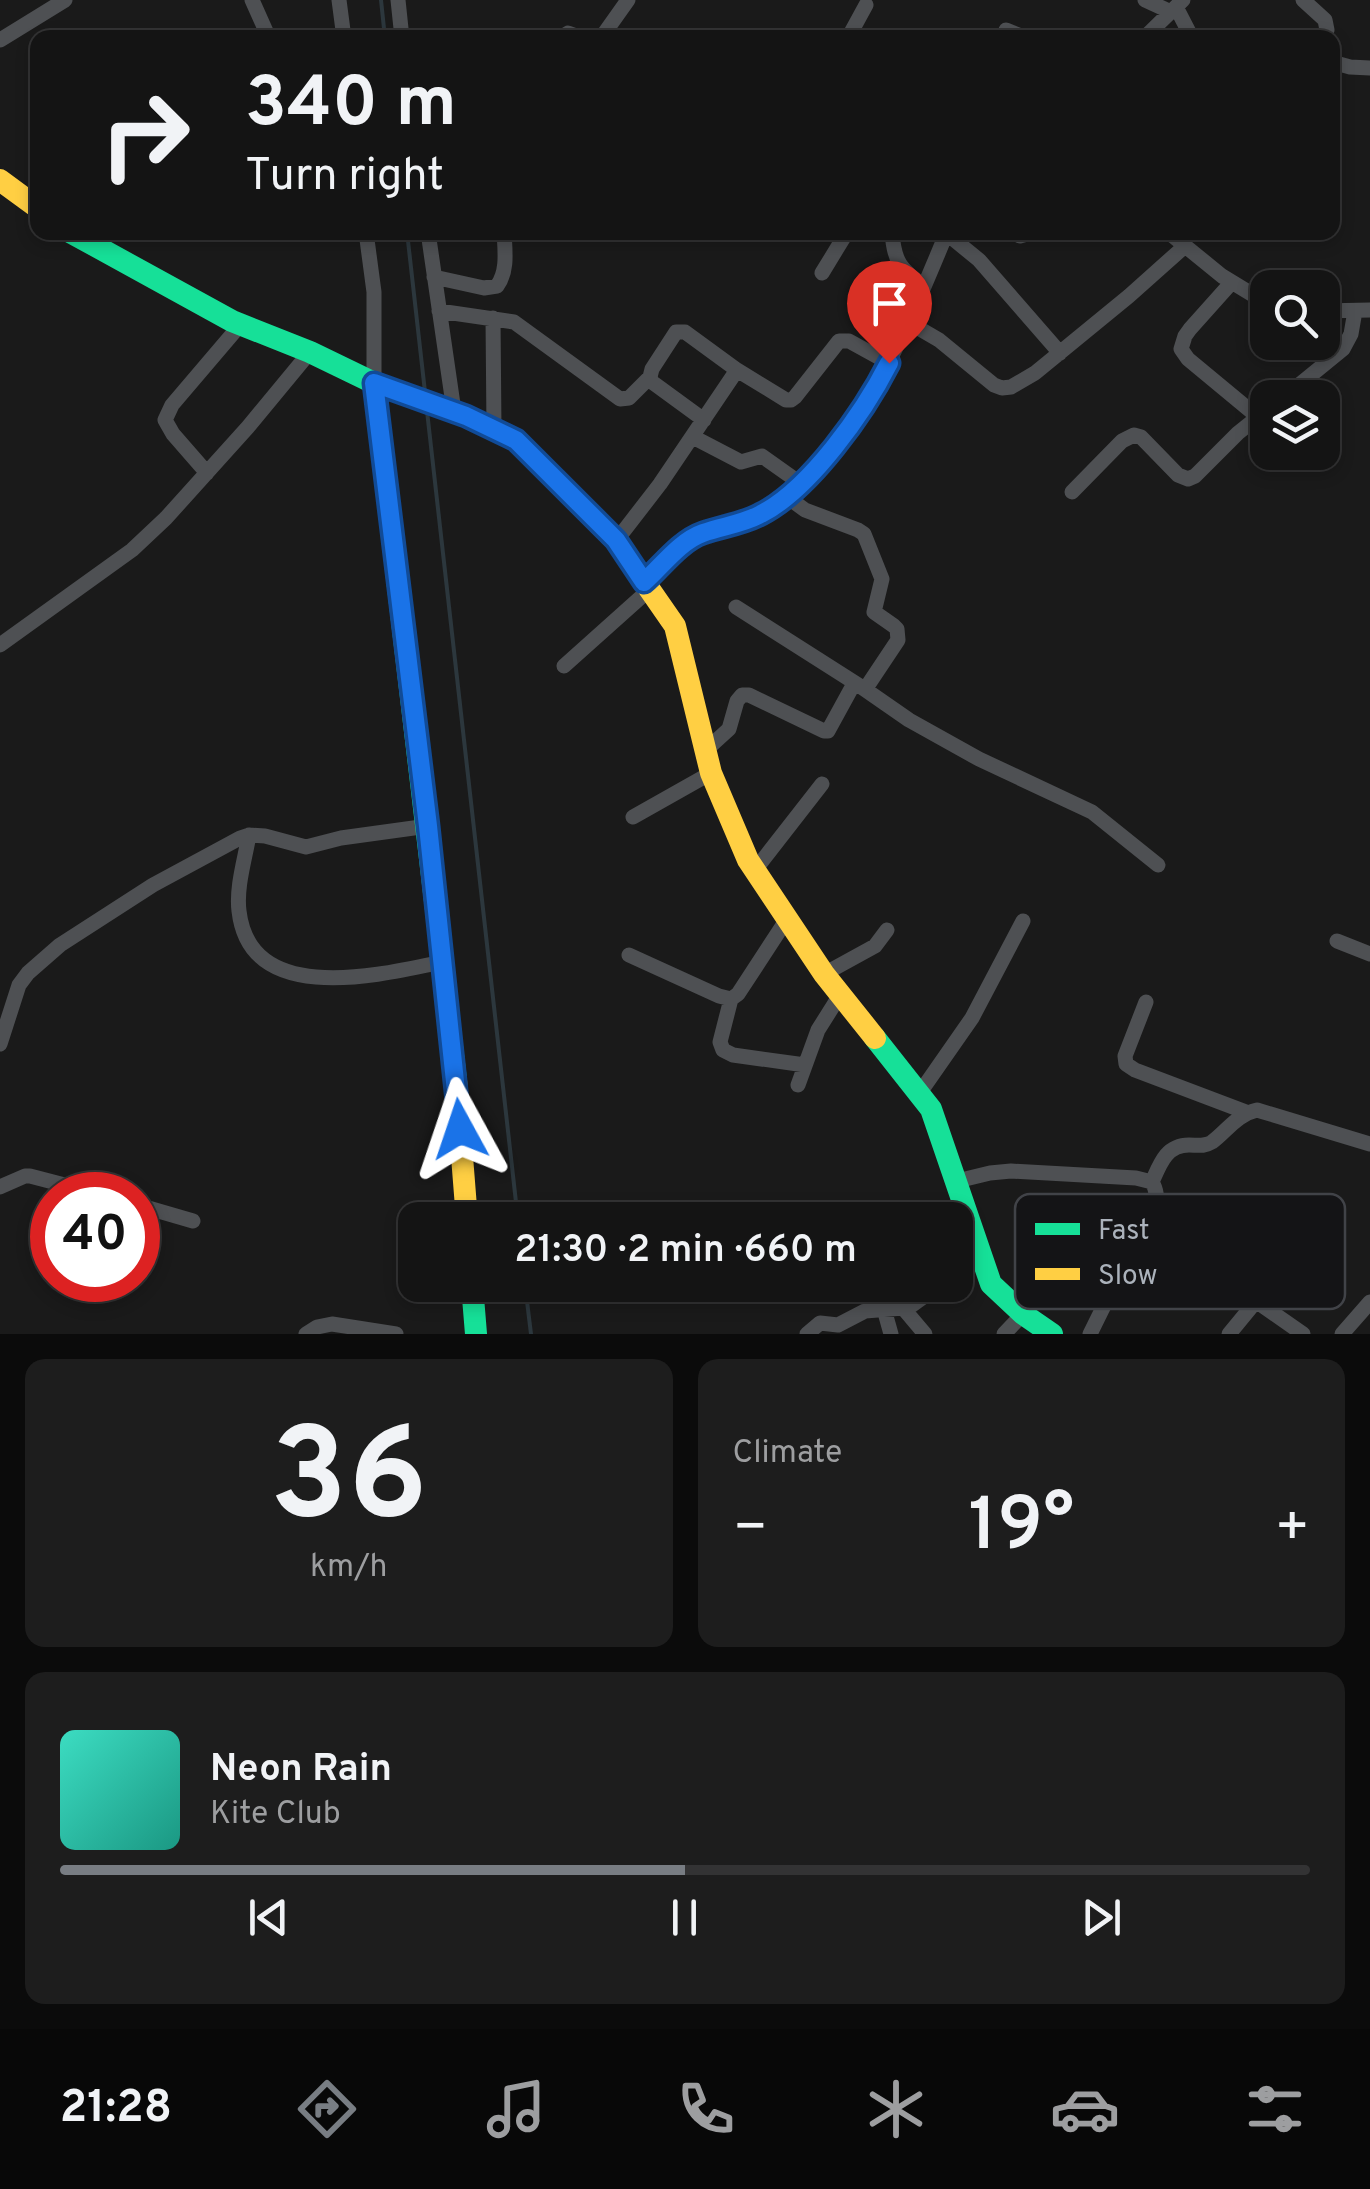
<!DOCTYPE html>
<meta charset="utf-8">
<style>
:root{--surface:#141414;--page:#1d1d1d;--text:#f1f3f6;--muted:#9d9ea0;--line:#333334;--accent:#787d83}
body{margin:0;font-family:Overpass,sans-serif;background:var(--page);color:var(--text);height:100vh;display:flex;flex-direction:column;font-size:38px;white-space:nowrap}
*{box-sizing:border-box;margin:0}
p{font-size:32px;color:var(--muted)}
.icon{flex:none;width:55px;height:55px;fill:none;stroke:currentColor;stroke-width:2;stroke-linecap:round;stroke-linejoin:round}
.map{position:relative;height:1334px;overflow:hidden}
.sheet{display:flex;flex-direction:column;gap:25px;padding:25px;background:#0b0b0b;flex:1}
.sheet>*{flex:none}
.top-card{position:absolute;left:30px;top:30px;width:1310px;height:210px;border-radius:20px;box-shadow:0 5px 15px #0003,0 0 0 2px var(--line);background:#141414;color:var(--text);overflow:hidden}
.tools{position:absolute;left:1250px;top:270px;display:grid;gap:20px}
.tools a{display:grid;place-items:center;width:90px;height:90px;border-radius:20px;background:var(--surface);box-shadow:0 5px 15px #0003,0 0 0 2px var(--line);font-size:50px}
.speed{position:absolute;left:30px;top:1172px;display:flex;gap:20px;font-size:50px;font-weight:700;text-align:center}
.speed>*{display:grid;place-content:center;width:130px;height:130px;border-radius:50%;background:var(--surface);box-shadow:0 5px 15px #0003,0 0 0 2px var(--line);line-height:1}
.speed .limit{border:15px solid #d22;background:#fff;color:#111}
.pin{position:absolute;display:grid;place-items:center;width:85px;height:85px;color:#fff;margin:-102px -42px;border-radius:50% 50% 50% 0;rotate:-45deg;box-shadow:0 0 10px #0007}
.pin .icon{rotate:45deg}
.me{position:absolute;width:110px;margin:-55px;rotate:355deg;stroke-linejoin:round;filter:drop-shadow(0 0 8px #0008)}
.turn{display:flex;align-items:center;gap:35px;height:210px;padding:0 50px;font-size:45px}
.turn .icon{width:130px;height:130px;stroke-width:2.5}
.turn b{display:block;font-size:70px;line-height:85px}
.big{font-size:75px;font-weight:600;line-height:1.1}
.sheet .card{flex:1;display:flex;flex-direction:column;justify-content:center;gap:15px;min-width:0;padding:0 35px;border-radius:20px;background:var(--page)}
.sheet .dial{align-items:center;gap:0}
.dial b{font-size:130px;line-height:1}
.song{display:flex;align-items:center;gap:30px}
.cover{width:120px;height:120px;border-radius:15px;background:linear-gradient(135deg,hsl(170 70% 55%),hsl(170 70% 35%))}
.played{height:10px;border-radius:5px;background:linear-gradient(90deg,var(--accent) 50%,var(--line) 50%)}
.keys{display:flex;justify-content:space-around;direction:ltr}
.heat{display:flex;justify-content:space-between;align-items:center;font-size:55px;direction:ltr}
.sheet .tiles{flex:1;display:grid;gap:25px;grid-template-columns:1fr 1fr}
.card:last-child{grid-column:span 2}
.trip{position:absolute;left:398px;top:1202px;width:575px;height:100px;border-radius:20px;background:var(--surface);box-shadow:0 5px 15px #0003,0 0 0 2px var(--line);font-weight:600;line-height:100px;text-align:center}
.dock{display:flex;height:160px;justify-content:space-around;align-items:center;background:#080808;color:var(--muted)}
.dock .icon{width:70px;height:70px}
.dock .current{color:var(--accent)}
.dock b{font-size:45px;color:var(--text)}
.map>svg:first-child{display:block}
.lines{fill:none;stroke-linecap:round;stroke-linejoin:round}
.stream{stroke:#2c373d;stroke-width:4}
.street{stroke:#4e5053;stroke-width:15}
.fast{stroke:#16e098;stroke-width:22}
.slow{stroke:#ffcf43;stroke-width:22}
.route-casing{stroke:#114b97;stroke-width:25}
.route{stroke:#1a73e8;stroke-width:18}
.key{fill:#141416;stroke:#414348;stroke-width:2.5}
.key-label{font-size:28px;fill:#abb2bb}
</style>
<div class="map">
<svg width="1370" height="1334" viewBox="0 0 1370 1334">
<rect width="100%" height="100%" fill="#1a1a1a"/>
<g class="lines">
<path class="stream" d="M381 0 385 38
M407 232 425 392
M427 411 518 1220
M525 1285 531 1334"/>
<path class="street" d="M252 0 269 38
M339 0 344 38
M398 0 402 38
M1145 0 1171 12
M1303 0 1325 20 1327 30 1323 38
M1176 7 1192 38
M1006 30 1026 38
M560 38 568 33 582 38
M601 38 628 0
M848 38 866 5
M1144 38 1183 0
M0 40 65 0
M1332 62 1350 67 1370 68
M366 232 374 292V383
M428 232 454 411
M892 232C894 263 901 269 924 287
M1012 232 1020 236 1034 232
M1168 232 1222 276 1268 304
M946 233 979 260 1060 353
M822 273 847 232
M434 277 484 288 497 286C508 271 505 251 504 232
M1232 282 1190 329 1185 336 1181 349 1188 359 1258 417
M439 311 514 322 620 399 629 398 650 377
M1322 311 1370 310
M493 318 494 430
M908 322 939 340 994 385 1002 388 1011 387 1035 373 1129 296 1185 246
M1283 398 1343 349 1351 334 1355 311
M704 420 652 382 650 377 652 369 676 332H685L737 370 786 400H791L795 397 839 341H849L889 363
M693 437 741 462 762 456 800 483
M207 473 173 434 165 420 172 405 241 324
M1072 492 1122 441 1134 435 1141 437 1178 475 1188 479 1195 476 1238 433 1268 409
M786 496 805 510 858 530 864 534 882 579 874 612 894 626 897 629 898 640 866 688
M616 541 660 484 737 370
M645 582C662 566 680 542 703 533 727 525 752 523 774 507 863 438 905 333 947 232
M736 607 860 686
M0 645 132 550 166 518 248 427 310 352
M564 666 650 589
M706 750 729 729 737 701 742 695H749L824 731H828L851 689 856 686H860L909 720 979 759 1092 812 1158 865
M633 817 711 773
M249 835C245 859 236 887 239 911 250 1007 380 975 442 962
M755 870 822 784
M1337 941 1370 954
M629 955 719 996 731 999 738 994 787 919
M824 974 875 946 887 930
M731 999 720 1042 723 1050 733 1055 805 1065
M1146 1002 1125 1056 1126 1064 1135 1070 1246 1112
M0 1044 19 985 28 973 60 945 153 885 240 838 249 835 265 836 306 847 341 838 428 826
M798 1085 818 1030 840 995
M919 1094 972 1018 1023 921
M957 1181 990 1173 1011 1171 1136 1178 1152 1182C1162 1198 1152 1219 1162 1235L1303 1334
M1152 1182C1160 1164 1166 1145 1189 1145 1197 1145 1204 1147 1212 1142 1228 1130 1236 1115 1257 1110L1370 1144
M0 1187 25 1176H30L103 1195
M52 1205 44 1227 52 1235
M138 1205 193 1221
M658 1218 667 1220
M955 1273 981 1253
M846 1285 884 1309 891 1334
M903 1308 925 1334
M306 1334 317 1327 332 1324 396 1334
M807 1334 820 1323 838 1325 865 1311 903 1308 911 1306 940 1285
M1004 1334 1023 1314
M1090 1334 1127 1259 1157 1224
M1229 1334 1257 1300
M1342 1334 1370 1302"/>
<path class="fast" d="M70 232 232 321 310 352 374 383 466 416 516 440 537 462
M374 383 456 1080
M875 1038 931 1109 991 1284 1023 1314 1052 1334
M472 1285 476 1334"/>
<path class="slow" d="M0 180 38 208
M537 462 616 541 675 626 711 773 748 860 824 974 875 1038
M456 1080 467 1220"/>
</g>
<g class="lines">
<g class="route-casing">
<path id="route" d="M460 1129 428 826 374 383 466 416 516 440 616 540 644 582C662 566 680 541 703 533 723 526 743 524 761 514 810 489 864 412 889 363"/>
</g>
<use href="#route" class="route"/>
</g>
<rect x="1015" y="1194" width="330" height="115" rx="15" class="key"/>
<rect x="1035" y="1223" width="45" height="12" fill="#16e098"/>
<rect x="1035" y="1268" width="45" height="12" fill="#ffcf43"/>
<g class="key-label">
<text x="1098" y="1239">Fast</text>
<text x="1098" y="1284">Slow</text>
</g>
</svg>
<div class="tools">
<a><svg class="icon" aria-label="search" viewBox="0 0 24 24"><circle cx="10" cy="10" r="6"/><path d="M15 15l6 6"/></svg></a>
<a><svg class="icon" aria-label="layers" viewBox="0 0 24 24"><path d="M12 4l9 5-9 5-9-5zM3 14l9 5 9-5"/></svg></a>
</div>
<div class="speed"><div class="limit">40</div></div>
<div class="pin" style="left:889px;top:363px;background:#d93025"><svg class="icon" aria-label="arrive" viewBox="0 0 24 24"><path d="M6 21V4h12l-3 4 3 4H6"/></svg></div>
<svg class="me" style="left:460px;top:1129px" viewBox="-20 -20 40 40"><path d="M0-17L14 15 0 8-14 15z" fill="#1a73e8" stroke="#fff" stroke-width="4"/></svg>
<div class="trip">21:30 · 2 min · 660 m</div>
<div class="top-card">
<div class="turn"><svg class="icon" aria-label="right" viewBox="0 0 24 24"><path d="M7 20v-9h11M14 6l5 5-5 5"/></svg><div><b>340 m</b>Turn right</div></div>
</div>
</div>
<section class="sheet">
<div class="tiles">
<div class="card dial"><b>36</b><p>km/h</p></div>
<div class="card"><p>Climate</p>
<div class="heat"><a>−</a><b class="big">19°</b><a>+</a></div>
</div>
<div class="card">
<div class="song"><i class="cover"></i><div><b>Neon Rain</b><p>Kite Club</p></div></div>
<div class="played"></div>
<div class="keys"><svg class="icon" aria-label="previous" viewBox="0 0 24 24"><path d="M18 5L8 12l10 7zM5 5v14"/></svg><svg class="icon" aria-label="pause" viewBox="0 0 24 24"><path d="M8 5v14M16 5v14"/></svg><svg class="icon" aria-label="next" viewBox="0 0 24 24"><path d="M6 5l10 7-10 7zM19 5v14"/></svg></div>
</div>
</div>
</section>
<nav class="dock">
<b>21:28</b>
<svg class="icon current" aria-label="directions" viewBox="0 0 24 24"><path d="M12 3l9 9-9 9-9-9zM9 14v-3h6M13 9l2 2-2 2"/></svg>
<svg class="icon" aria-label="music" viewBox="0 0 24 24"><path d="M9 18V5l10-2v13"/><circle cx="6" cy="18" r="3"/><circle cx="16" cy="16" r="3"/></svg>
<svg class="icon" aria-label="phone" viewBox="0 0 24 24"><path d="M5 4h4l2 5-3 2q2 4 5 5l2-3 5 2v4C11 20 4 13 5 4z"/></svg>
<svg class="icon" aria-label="climate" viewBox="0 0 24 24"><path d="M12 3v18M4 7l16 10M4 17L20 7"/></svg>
<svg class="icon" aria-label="car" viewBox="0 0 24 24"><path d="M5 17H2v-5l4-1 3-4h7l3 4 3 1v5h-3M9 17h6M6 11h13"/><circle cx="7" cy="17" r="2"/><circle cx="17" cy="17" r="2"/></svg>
<svg class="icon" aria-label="filters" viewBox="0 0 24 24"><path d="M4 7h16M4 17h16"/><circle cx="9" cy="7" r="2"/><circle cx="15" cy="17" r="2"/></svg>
</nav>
